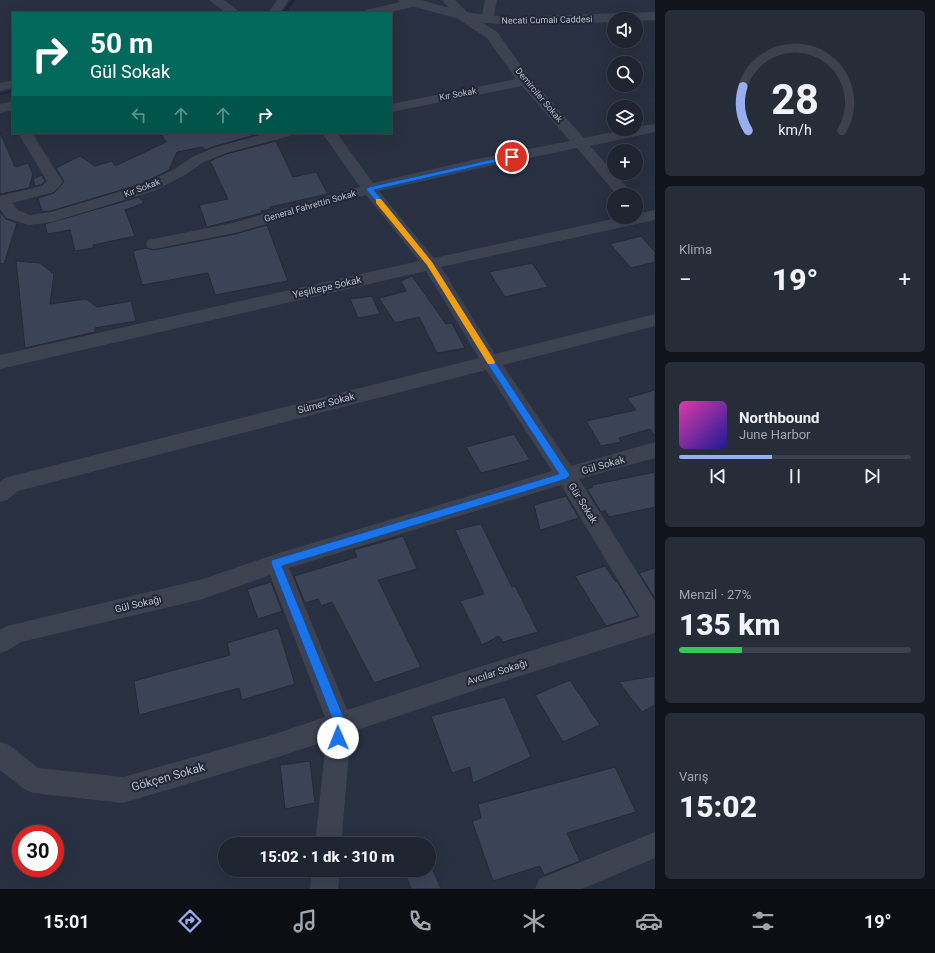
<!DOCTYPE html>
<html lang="tr">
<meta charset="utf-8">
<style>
:root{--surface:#1f2431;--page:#272c39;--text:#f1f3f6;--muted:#a1a4ab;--line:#3c414d;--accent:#99aef1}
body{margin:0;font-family:Roboto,sans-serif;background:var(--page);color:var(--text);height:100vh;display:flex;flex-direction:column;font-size:15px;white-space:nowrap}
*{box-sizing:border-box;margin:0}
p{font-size:13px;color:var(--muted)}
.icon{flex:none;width:22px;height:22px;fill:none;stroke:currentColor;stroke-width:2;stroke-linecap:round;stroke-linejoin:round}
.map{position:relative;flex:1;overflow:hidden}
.side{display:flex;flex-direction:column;gap:10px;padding:10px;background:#11141b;width:280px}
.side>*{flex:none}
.top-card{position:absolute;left:12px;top:12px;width:380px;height:122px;border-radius:0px;box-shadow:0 4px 16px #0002,0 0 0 1px var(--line);background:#00695c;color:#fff;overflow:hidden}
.tools{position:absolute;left:607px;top:12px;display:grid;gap:8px}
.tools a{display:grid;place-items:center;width:36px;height:36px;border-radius:50%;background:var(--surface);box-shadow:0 4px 16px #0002,0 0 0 1px var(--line);font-size:20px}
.speed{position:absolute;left:12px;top:825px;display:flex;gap:8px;font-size:20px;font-weight:700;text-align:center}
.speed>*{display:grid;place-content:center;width:52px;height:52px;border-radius:50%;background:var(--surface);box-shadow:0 4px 16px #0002,0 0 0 1px var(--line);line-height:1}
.speed .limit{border:6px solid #d22;background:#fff;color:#111}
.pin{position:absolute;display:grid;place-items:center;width:34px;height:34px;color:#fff;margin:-17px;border:2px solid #fff;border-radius:50%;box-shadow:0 1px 4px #0007}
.me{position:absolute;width:44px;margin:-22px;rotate:359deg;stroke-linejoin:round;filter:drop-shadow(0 0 3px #0008)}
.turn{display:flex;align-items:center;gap:14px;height:84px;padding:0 12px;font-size:18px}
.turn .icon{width:52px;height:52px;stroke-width:2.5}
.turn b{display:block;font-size:28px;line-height:34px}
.lanes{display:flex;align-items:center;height:38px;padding:0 12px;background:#0003;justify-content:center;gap:20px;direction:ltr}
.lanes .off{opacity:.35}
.big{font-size:30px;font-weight:800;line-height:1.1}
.side .widget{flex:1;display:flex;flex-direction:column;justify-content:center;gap:6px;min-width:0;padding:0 14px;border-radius:6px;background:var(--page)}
.side .dial{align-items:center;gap:0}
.dial svg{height:104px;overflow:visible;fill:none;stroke:var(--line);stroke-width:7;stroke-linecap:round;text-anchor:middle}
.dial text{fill:var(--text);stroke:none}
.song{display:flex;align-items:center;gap:12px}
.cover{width:48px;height:48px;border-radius:6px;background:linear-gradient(135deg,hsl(320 70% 55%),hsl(240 70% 35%))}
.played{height:4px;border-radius:2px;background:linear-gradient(90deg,var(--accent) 40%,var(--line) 40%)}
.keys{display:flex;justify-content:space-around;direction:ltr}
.heat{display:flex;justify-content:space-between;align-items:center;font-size:22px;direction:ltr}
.charge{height:6px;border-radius:3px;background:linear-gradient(90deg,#34c759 27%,var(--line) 0)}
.trip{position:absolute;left:218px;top:837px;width:218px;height:40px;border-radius:20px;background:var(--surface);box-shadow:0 4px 16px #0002,0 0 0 1px var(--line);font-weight:800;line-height:40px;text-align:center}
.tab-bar{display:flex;height:64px;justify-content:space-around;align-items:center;background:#0c0e14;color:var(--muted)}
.tab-bar .icon{width:28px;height:28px}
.tab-bar .on{color:var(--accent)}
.tab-bar b{font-size:18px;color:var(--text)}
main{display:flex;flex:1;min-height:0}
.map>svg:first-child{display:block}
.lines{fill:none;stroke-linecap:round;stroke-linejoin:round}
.stream{fill:#1c253f;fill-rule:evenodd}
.building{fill:#3b4357;stroke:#242938}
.minor{fill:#3d4251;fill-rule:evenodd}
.tertiary{fill:#3d4251;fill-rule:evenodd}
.route{fill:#1a73e8;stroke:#114b97}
.slow{fill:#f59e0b}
.labels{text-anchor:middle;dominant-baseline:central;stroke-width:4;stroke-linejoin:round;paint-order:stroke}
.far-street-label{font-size:9px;fill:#babecb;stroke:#222737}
.street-label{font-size:10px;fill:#babecb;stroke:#222737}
.near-street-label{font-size:12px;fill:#babecb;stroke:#222737}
</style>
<main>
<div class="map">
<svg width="655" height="889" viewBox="0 0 655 889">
<rect width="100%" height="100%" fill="#293041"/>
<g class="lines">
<path class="stream" d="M291 0H295L286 13H282Z
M13 90V92L0 95V93Z"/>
</g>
<path class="building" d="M0 132 15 167 28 163 33 174 29 188 0 194Z
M161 133H262L216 146 204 150 203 147 177 152 169 170 141 184 51 211 42 212 38 198 54 193 64 182 56 168 80 156 95 166 112 161 115 166 166 142Z
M276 141 293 177 316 172 328 194 270 207 271 209 261 211 262 213 207 227 199 205 228 199 210 161 226 154Z
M42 175 45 181 41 185 35 186 33 179Z
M139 197 144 203 125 210 135 236 93 245V248L75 251 70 230 47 234 45 224Z
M0 212 6 219 17 223 4 264 0 263Z
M267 225 288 281 215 295 208 273 142 285 133 251 146 248 154 250 235 234Z
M641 236 655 252V262L631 268 610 244Z
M16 261 40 263 54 274 50 304 86 299 97 307 131 301 136 321 95 328V332L25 348Z
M532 263 548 287 505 297 489 272Z
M412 276 446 324 452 323 465 348 437 353 419 317 395 323 379 298 406 291 401 281Z
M372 296 380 314 358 318 350 299Z
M655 390V436L650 429 619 438 621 442 601 446 586 421 636 410 627 398Z
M514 434 530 460 481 473 466 447Z
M655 472V507L609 517 605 510 601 512 587 489 593 487 592 485Z
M566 496 579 518 540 530 534 505Z
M481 524 512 587 515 586 538 632 503 642 499 636 482 645 460 601 484 594 455 530Z
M403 536 417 569 378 580 421 667 374 683 332 602 321 606 318 599 305 603 294 576 357 557 354 550Z
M605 566 615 581H617L638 616 606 626 575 576Z
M655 568V598L639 573Z
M271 582 282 611 258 619 247 589Z
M278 628 295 684 242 700 239 688 139 715 134 681 230 655 227 643Z
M655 676V705L642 712 619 682Z
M570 680 600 725 563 742 535 695Z
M505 697 531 757 473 783 470 767 452 773 431 716Z
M310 761 315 803 285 809 280 765Z
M615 767 636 812 567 833 580 861 544 875 540 866 493 881 472 821 481 818 478 804Z
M404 870H433L441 889H411Z"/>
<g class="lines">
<path class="minor" d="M209 0H224L241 13H226Z
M277 0H289L280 13H268Z
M409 0H416L418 3 416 6 387 13H365L366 10Z
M442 0H455L468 13 497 32 530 78 584 138 628 129H636V127L655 124V132L590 146 634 195H617L577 148 472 170 379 191 434 258 622 217H636V214L655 210V220L441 267 495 354 655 314V326L503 365 571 466 655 442V458L579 479 655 601V633L479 689 351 732 341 844H315L326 741 272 759 123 803 33 793 24 789 0 770V742L9 745 38 768 123 777 272 735 325 717 270 575 203 599 21 642 8 650 0 653V630L7 626 203 579 276 554 552 471 486 370 18 491 7 500 0 502V482L5 478 12 476 479 358 426 271 0 369V355L419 261 366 195 235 233 154 249 148 248 146 244 148 240 233 223 360 187 322 133H337L373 183 472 160 570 141 522 86 391 112V104L516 79 487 38 458 19ZM561 485 640 617 479 667 347 710 289 568Z
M485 0H497L493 20 492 23H482L481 20Z
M13 80V88L0 91V83Z
M13 101V110L0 113V104Z
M18 133H32L63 182 54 192 12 203 18 210 30 215 51 212 142 185 175 169 192 157 216 147 268 133H292L290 136 226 153 202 163 185 175 154 191 52 222 29 225 6 218 0 209V196L42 186 47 181Z
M655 832V858L582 889H535L539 879Z
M312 870H340L338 889H310Z"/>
<path class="tertiary" d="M398 0H421L464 12 507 17 655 12V20L636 21V19H614V22L507 25 463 20 400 3Z"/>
</g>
<path class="route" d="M512 155 515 157 514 158 374 190 432 262 493 359 570 475 566 479 282 566 346 723 343 742 338 744 334 742 333 738 334 723 271 563 272 560 559 474 487 363 427 265 366 189 369 187Z"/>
<path class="slow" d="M376 199H381L432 262 494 360 495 362 494 364H488L427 265 376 203Z"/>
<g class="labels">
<g class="far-street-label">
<text transform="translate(547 20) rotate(-1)">Necati Cumalı Caddesi</text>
<text transform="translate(458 94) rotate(-11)">Kır Sokak</text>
<text transform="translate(539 95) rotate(50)">Demirciler Sokak</text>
<text transform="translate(142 188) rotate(-21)">Kır Sokak</text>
<text transform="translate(310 206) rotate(-16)">General Fahrettin Sokak</text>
</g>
<g class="street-label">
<text transform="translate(327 287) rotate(-13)">Yeşiltepe Sokak</text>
<text transform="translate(326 403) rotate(-14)">Sümer Sokak</text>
<text transform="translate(603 465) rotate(-16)">Gül Sokak</text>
<text transform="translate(583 503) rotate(58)">Gür Sokak</text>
<text transform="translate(138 604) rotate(-13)">Gül Sokağı</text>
<text transform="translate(497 672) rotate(-18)">Avcılar Sokağı</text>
</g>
<g class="near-street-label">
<text transform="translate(168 777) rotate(-16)">Gökçen Sokak</text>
</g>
</g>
</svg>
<div class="tools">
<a><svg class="icon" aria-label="sound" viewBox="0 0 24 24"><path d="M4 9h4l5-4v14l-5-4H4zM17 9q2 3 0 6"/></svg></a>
<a><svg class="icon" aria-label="search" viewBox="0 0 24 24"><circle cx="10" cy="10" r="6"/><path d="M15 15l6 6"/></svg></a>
<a><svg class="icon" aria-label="layers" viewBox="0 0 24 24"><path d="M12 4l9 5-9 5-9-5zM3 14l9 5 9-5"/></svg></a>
<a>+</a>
<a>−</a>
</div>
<div class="speed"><div class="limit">30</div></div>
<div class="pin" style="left:512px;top:157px;background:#d93025"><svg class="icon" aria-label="arrive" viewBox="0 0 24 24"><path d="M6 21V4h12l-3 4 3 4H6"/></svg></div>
<svg class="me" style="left:338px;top:738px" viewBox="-20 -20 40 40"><circle r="19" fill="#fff"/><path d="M0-13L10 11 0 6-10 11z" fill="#1a73e8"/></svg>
<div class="trip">15:02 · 1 dk · 310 m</div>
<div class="top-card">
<div class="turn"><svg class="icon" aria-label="right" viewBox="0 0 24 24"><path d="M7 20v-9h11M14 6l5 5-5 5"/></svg><div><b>50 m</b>Gül Sokak</div></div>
<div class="lanes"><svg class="icon off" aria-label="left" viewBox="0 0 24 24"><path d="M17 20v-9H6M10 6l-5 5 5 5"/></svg><svg class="icon off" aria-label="ahead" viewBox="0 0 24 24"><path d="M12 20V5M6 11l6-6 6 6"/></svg><svg class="icon off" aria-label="ahead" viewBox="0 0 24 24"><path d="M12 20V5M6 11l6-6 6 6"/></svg><svg class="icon" aria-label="right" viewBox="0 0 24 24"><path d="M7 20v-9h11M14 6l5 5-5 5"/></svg></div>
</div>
</div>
<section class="side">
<div class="widget dial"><svg viewBox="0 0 100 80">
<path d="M14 69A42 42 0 1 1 86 69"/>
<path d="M14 69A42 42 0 0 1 10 35" stroke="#99aef1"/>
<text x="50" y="56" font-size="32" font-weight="700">28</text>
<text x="50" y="72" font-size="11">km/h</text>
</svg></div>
<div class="widget"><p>Klima</p>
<div class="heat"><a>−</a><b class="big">19°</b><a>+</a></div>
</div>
<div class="widget">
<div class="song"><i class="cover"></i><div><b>Northbound</b><p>June Harbor</p></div></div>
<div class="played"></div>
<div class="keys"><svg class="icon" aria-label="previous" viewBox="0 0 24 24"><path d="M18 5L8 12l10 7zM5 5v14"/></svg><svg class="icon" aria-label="pause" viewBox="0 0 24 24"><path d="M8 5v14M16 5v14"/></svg><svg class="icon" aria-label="next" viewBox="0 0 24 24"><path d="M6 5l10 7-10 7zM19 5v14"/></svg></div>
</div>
<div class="widget"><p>Menzil · 27%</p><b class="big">135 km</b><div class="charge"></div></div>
<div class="widget"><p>Varış</p><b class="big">15:02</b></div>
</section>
</main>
<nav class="tab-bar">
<b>15:01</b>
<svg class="icon on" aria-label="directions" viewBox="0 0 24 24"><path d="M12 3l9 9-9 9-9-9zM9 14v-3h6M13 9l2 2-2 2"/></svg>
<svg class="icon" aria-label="music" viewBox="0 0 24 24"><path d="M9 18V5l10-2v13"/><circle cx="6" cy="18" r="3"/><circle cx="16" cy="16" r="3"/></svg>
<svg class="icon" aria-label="phone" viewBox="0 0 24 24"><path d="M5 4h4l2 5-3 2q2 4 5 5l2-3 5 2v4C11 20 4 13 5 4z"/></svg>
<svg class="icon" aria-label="climate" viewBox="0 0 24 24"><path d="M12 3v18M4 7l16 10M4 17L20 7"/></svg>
<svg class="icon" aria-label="car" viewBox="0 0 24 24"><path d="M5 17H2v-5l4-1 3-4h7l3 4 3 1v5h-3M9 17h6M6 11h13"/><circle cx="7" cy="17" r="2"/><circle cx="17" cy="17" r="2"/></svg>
<svg class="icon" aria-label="filters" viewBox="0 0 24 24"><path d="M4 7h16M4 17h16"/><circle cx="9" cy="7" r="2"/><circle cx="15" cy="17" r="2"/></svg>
<b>19°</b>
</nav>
